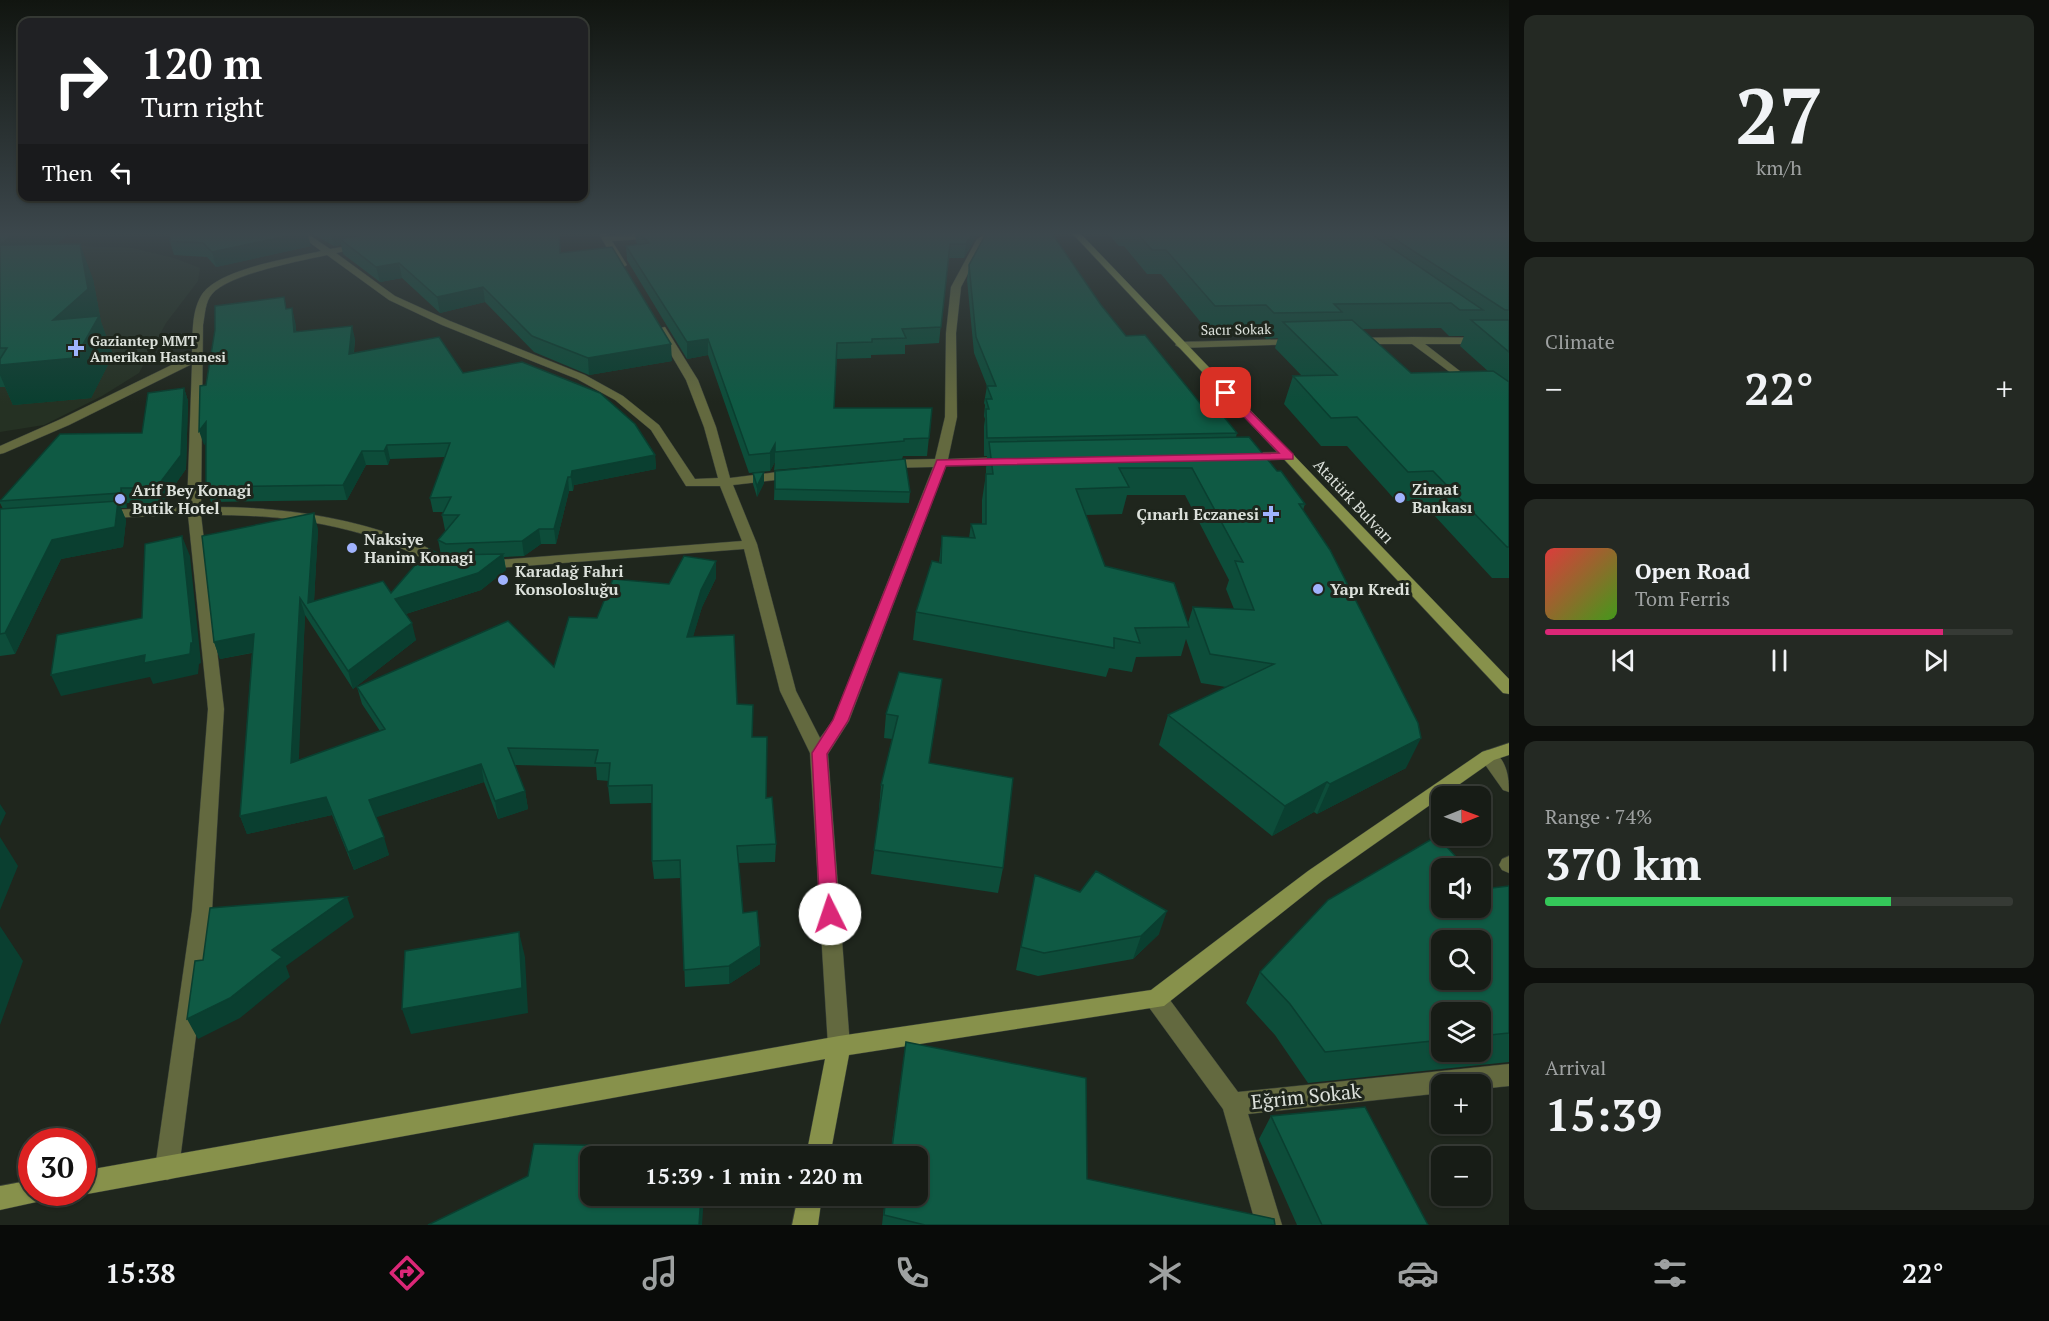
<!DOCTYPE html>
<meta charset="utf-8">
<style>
:root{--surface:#171c16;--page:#242923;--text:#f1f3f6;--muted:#9ea1a1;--line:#363a35;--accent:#db2777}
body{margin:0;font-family:"PT Serif",serif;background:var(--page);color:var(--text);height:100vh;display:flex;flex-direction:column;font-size:22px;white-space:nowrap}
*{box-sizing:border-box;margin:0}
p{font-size:20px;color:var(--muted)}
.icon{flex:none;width:33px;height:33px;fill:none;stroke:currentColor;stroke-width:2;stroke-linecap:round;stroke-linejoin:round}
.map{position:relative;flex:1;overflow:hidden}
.drawer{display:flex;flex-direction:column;gap:15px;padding:15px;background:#0d0f0c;width:540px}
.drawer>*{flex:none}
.guide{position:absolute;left:18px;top:18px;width:570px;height:183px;border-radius:12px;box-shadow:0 2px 4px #0004,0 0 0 2px var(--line);background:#202124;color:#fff;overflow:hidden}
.needle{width:39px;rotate:89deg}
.fabs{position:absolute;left:1431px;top:786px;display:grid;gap:12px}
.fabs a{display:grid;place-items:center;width:60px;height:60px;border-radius:12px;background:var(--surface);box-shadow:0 2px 4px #0004,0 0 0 2px var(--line);font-size:30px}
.speed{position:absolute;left:18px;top:1128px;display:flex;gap:12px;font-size:30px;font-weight:700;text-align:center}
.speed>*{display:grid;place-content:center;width:78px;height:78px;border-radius:50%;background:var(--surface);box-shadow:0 2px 4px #0004,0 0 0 2px var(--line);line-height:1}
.speed .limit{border:9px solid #d22;background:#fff;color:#111}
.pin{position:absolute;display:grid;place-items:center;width:51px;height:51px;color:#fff;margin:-26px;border-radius:12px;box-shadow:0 3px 9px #0006}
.me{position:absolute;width:66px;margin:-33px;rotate:356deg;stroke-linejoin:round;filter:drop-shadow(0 0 4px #0008)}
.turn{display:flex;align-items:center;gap:21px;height:126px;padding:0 24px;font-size:27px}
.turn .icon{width:78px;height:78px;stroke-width:2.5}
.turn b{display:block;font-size:42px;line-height:51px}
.then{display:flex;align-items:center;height:57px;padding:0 24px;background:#0003;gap:12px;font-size:22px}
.big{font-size:45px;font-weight:800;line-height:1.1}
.drawer .tile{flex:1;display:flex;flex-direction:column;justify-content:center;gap:9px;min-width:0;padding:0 21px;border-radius:12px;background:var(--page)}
.drawer .dial{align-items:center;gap:0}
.dial b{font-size:78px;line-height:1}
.song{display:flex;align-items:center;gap:18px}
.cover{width:72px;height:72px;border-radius:9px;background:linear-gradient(135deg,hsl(0 70% 55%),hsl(100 70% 35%))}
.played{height:6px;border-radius:3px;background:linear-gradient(90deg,var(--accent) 85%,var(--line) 85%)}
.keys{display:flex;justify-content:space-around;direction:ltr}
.heat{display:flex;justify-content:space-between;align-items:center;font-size:33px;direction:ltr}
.charge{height:9px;border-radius:4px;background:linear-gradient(90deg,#34c759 74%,var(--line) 0)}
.trip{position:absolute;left:580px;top:1146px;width:348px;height:60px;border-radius:12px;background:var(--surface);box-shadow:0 2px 4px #0004,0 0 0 2px var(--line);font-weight:800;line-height:60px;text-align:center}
.tabs{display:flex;height:96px;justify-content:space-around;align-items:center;background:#090b09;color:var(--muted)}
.tabs .icon{width:42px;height:42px}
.tabs .selected{color:var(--accent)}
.tabs b{font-size:27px;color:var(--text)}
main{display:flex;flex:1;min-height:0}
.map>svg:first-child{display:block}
.built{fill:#253123}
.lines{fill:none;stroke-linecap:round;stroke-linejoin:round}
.street-casing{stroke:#394038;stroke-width:1}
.secondary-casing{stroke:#394038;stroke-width:1}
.street{fill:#63693f;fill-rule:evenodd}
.secondary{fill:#87914b;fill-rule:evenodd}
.wall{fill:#0d4d3a;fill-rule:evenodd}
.shaded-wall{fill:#0a3f30}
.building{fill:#0f5a44;stroke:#0a3f30;stroke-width:1.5;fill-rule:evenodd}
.route{fill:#db2777;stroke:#8e194d;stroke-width:1.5}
.poi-dot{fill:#a0b3fd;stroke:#1f261d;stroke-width:2}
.labels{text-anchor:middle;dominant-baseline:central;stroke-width:6;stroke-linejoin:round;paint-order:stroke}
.far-street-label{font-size:14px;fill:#dce1db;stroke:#1f261d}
.far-poi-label{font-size:14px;font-weight:bold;fill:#dce1db;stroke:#1f261d;text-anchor:start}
.poi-label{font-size:16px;font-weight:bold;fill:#dce1db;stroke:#1f261d;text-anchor:start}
.street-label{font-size:16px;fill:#dce1db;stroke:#1f261d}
.near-street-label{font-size:20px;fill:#dce1db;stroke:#1f261d}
</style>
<main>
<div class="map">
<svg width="1509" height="1225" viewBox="0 0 1509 1225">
<rect width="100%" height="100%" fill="#1f261d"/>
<path class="built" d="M80 246 133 248 174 258 200 268 198 281 166 323 139 373 102 396 44 425 0 432V257Z"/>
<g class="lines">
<g class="street-casing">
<path id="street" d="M296 232H305L330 249 365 243V247L336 253 395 296 450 321 585 375 623 396 659 425 695 479 718 478 704 427 686 380 656 329 665 327 698 380 716 427 730 478 793 470 799 474 793 478 733 485 757 544 796 691 820 738 833 720 933 467 885 468 879 464 885 460 935 459 945 417 946 333 951 287 977 239 990 232H999L984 243 961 287 956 333 957 417 948 459 1005 457 1011 461 1005 465 946 466 849 721 828 754 850 1046 847 1053 839 1056 831 1053 828 1046 810 753 780 691 744 549 485 569 478 565 485 561 742 541 720 486H686L651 430 615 400 577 379 442 325 389 300 327 255C300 261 229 274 212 294 205 302 205 315 203 325L201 507C269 506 335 514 400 537 415 542 438 550 448 563L441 567 436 566C365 524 283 514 201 515L224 709 212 911 179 1168 176 1177 167 1180 158 1177 155 1168 192 911 208 709 188 515 105 518 98 514 105 510 187 507 192 364 69 425 4 453 0 454V446L61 419 192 355C193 336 191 313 201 296 216 269 292 258 321 251Z
M598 232H606L609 236 655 232 659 235 655 238 612 241 627 265 622 268 617 265Z
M1413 337 1509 338V344H1425L1474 382V386L1470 387 1412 344H1356L1351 341 1356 338Z
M1296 339 1301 342 1300 344 1180 348 1175 345 1180 342Z
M1289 452 1295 456 1293 459 1245 461 1239 457 1245 453Z
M1488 750C1506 755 1509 776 1509 792L1503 790 1479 756 1482 752Z
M1509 856V873L1502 870 1499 865 1502 859Z
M1156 990 1164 992 1238 1092 1509 1064V1086L1480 1089V1084H1442V1093L1248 1114 1282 1225H1256L1223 1109 1148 1006 1145 999 1148 992Z"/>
</g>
<g class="secondary-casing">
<path id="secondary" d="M1071 232H1079L1509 679V694L1503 693Z
M1509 743V755L1494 760 1322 881 1164 1006 849 1055 830 1156H806L825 1059 82 1195 75 1192H82V1171L839 1036 1151 990 1308 871 1482 752Z
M32 1180V1192H44L41 1201 0 1210V1186Z
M798 1196H822L818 1225H792Z"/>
</g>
<use href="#street" class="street"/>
<use href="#secondary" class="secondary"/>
</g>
<path class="wall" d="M0 232H71L56 244 93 279 101 322 113 355 91 398 13 405 5 387H0Z
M309 232H559L561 253 672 361 589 375 534 352 485 302 440 313 402 278 380 282 343 254 341 245 334 246Z
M627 232H986L976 237 964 258H948L939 343 905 345V354L871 355V358L836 359 834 408H932L927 456H903L902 459 774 470 775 462 770 471 749 473 708 355 687 359 627 260 626 246 638 245 636 242 635 232 628 233Z
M1107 232H1509V578H1492L1421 501H1396L1347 446H1321L1284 404 1293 376H1302L1275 348 1278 338 1266 339 1259 330 1208 331 1161 274H1147L1124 246H1119ZM1441 328 1449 336H1464L1460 346 1489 372 1411 373 1362 329Z
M170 241 311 246 216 267 207 257 174 255Z
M969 265 1101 305 1126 336 1208 413 1237 433 1236 437 1305 504 1303 510 1406 768 1317 814 1314 812 1272 836 1159 745 1168 715 1226 687 1201 683 1186 639 1181 656 1136 657 1132 672 1109 668 1106 677 913 640 916 612 939 563 942 536 969 538 971 524H982V500L986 474V468L987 456H984V426L985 419 984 416 985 405 984 403 987 386 974 353 967 280ZM1127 495H1185L1229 580 1226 589 1234 609 1193 607 1188 623 1105 566 1086 515 1122 514Z
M287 309 295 321 296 331 355 339 354 353 463 373 655 455 656 469 574 485 573 491H569L556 544H541L524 556 504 557 506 570 481 590 406 614 416 640 353 689 305 615 298 760 380 731 362 704 357 687 554 667 597 618 669 584 716 561V578L702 607 693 636 737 704 753 737 766 798 776 844 775 862 738 863 743 913 760 946V964L729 984 685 987 681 878 654 879 652 861V803L610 804 608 786 609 781 597 780 596 767 515 765 525 791 528 809 498 819 484 782 376 817 389 855 354 870 332 815 247 834 240 816 252 653 220 659 214 642 318 529 314 601 391 593 441 555 438 540 447 530H445L442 515 443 512H433L430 498 445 457 390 459 388 465H366L347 500 211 502 206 487V442L204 445 206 385Z
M184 388 188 401 186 469 162 503H127V508H121L126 520 123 547 61 559 15 654 0 656V509H3L0 503V500L142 433Z
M775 471 910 492 909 503 774 500Z
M753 473 764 483 757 497 753 484Z
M939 703 929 763 1003 868 998 893 871 874 880 810H879L881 785 892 739 884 738 886 714Z
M1035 875 1159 934 1133 959 1038 976 1016 970Z
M1509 886V1062L1308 1083 1275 1035 1246 1003 1260 972 1483 889ZM1442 1012H1480V1052H1442Z
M906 1042 1087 1179 1275 1225H882L885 1196H918V1156H890Z
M1271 1116 1428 1225H1297L1259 1139Z"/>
<path class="shaded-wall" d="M17 232H71L14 280 0 244Z
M307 232 311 246 216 267 212 252Z
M330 232H410L340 239 341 245 334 246Z
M973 232H986L976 237 964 258 966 244Z
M80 244 93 279 101 322 113 355 91 398 13 405 0 375V365L53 320Z
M399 263 402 278 380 282 376 267Z
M483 287 485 302 440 313 437 297Z
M292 308 295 321 298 344 294 332Z
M352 326 355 339 352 367 349 354Z
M708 339V355L687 359V342Z
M671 344 672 361 589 375 588 358Z
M184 388 188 401 186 469 162 503 156 488Z
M206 422 211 435 204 445 199 431Z
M775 444V462L770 471V453Z
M387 445 390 459 388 465 384 451Z
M362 451 366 465 347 500 343 485Z
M655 455 656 469 574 485 573 491 571 477 572 471Z
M764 472V483L757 497V486Z
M568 477 569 491 556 544 554 529Z
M121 488 127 503V508L121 493Z
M118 501 126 520 123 547 61 559 15 654 5 633 52 540Z
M314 513 318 529 313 620 308 603Z
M539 529 541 544 524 556 522 541Z
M182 536 190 556 201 663 199 664 198 674 153 684 150 677 61 696 51 675 191 643Z
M503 554 506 570 481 590 399 616 395 599Z
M716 561V578L702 607 688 654 687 637 701 590Z
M300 598 305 615 298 780 291 763Z
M412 623 416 640 353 689 348 671Z
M254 634 260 651 220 659 214 642Z
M1421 738 1406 768 1317 814 1330 784Z
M481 764 484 782 374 818 369 800Z
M1327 782 1314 812 1272 836 1285 806Z
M525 791 528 809 498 819 495 801Z
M326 797 332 815 247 834 240 816Z
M0 804 6 813 0 826Z
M0 837 18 866 0 910Z
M384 837 389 855 354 870 348 852Z
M347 897 354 917 286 966 290 977 240 1018 198 1039 187 1019 272 950Z
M1167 911 1159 934 1133 959 1141 936Z
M0 926 23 961 0 1025Z
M519 932 525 957 528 1013 411 1034 402 1009Z
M760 946V964L729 984V966Z
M701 1196H704L702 1225H699Z"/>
<path class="building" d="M0 232H17L0 244Z
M171 232H306L212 252 203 243 170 241Z
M381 232H559L560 253 612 247 671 344 588 358 532 336 483 287 437 297 399 263 376 267 340 239Z
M638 232H973L966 244H950L941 327 902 329 906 338 872 339V342L837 343 834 408H932L929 438 904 439V441L775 452V444L770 453 749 455 708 339 687 342 626 246 649 243Z
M987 232H1051L1101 305 1126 336 1145 335 1208 413 1220 412 1237 433 987 438 986 409H989L986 399H992L987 386H996L976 337 969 265Z
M1136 232H1368L1483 310H1460L1451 303 1334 304 1342 312 1274 313 1266 305 1215 306 1166 250H1152Z
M1384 232H1509V310H1505Z
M80 244 88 289 53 320 99 316 75 358 0 365V359L7 348H0V245Z
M284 297 286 309 292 308 294 332 352 326 349 354 439 337 463 373 522 362 600 393 635 424 655 455 572 471 571 477H568L554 529H539L522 541 446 544 438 540 459 515H442L451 497 430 498 450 443 387 445 384 451H362L343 485 206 487V422L199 431 200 386 206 385 215 330V306Z
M1352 320 1411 373 1493 371 1509 382V547H1507L1433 471 1408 472 1357 417 1331 418 1293 376 1337 375 1283 322Z
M1471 320H1509V352Z
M184 388 181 455 156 488H121V493L0 501 60 434 142 433 148 393Z
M1249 437 1277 471H1281L1305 504H1299L1330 550 1418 723 1421 738 1330 784 1327 782 1285 806 1168 715 1274 664 1210 654 1193 607 1254 610 1235 561 1243 562 1192 468H1119L1129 487 1076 489 1105 566 1174 583 1189 627 1135 628 1140 643 1114 638V648L916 612 932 561 941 563 942 536 975 538 971 524H986V474H993L989 442Z
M905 459 910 492 775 489V471Z
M764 472 757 486 753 473Z
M118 501 115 527 52 540 5 633 0 634V509Z
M314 513 308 603 383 581 391 593 429 549 442 555 503 554 478 573 395 599 412 623 348 671 300 598 291 763 385 729 357 687 508 621 554 667 569 617 597 618 613 579 669 584 684 556 716 561 701 590 687 637 734 635 737 704 753 705 752 737H767L766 798 772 797 776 844 737 846 743 913 757 911 760 946 729 966 684 970 680 860 652 861V785L608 786 610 763H595L598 750 508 748 525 791 495 801 481 764 369 800 384 837 348 852 326 797 240 816 254 634 214 642 202 536Z
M182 536 193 643H191L190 654 144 663 145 655 51 675 57 635 142 618 145 544Z
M899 672 942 679 929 763 1013 778 1003 868 874 850 883 785H881L898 716 886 714Z
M1437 836 1466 868H1442V908H1480V886L1483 889 1509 886V1033L1480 1036V1012H1442V1040L1325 1052 1290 1004 1260 972 1328 900ZM1442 940H1480V980H1442Z
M1096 871 1167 911 1141 936 1044 953 1021 947 1035 875 1080 892Z
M347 897 272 950 282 957 230 998 187 1019 195 961 203 960 210 908Z
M519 932 522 988 402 1009 405 951Z
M906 1042 1086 1078 1087 1179 1274 1219 1275 1225H925L884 1215 886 1196H918V1156H891Z
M1365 1107 1428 1225H1322L1271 1116Z
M534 1144 704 1148 703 1156H591V1196H701L699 1225H428L528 1176Z"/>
<linearGradient id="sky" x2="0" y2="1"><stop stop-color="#111510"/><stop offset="0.58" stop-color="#3c474c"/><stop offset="1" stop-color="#3c474c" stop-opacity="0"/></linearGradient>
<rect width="1509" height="403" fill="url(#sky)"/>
<path class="route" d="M1226 390 1230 391 1293 454V459L946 466 848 721 827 754 839 914 836 919 830 921 823 919 820 914 812 753 833 720 937 460 1279 453 1223 395 1221 393Z"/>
<g class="poi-dot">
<path d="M73 339h6v6h6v6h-6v6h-6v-6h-6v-6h6z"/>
<circle cx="1400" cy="498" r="6"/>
<circle cx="120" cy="499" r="6"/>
<path d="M1268 505h6v6h6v6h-6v6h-6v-6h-6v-6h6z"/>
<circle cx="352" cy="548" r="6"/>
<circle cx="503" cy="580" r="6"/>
<circle cx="1318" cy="589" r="6"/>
</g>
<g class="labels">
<g class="far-street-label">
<text transform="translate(1236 329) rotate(-1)">Sacır Sokak</text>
</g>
<g class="far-poi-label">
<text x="90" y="340">Gaziantep MMT<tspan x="90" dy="16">Amerikan Hastanesi</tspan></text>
</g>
<g class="poi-label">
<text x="1412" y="489">Ziraat<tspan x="1412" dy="18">Bankası</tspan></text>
<text x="132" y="490">Arif Bey Konagi<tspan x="132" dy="18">Butik Hotel</tspan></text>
<text x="1259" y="514" text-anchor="end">Çınarlı Eczanesi</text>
<text x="364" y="539">Naksiye<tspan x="364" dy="18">Hanim Konagi</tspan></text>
<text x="515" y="571">Karadağ Fahri<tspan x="515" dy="18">Konsolosluğu</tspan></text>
<text x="1330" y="589">Yapı Kredi</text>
</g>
<g class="street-label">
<text transform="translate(1354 501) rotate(47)">Atatürk Bulvarı</text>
</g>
<g class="near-street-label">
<text transform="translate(1306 1096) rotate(-6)">Eğrim Sokak</text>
</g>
</g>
</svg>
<div class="fabs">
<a><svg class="needle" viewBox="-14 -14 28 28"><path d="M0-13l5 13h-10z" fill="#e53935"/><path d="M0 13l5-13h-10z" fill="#9ea1a1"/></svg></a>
<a><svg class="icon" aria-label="sound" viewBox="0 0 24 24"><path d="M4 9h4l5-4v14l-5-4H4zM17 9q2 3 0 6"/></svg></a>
<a><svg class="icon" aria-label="search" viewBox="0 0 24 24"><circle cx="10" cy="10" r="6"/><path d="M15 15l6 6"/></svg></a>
<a><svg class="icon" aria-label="layers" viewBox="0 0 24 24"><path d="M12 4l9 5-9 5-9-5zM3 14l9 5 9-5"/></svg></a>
<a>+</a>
<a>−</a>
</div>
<div class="speed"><div class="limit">30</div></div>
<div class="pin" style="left:1226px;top:393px;background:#d93025"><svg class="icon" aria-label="arrive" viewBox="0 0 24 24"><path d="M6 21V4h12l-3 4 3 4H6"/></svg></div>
<svg class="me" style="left:830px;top:914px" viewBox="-20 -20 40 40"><circle r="19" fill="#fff"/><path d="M0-13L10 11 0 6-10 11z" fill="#db2777"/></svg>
<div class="trip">15:39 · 1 min · 220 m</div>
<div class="guide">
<div class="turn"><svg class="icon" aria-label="right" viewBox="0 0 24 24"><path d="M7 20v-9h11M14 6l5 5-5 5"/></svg><div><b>120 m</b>Turn right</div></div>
<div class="then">Then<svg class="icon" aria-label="left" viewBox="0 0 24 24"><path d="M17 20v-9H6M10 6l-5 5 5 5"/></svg></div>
</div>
</div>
<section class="drawer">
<div class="tile dial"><b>27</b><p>km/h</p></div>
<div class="tile"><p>Climate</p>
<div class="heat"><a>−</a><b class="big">22°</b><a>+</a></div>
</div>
<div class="tile">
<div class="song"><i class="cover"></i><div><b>Open Road</b><p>Tom Ferris</p></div></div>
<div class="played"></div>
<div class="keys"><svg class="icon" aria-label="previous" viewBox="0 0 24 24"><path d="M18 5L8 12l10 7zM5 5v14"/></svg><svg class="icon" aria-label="pause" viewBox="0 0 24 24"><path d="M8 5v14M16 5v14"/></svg><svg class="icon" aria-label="next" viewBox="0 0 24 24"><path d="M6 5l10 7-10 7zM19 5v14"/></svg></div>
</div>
<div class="tile"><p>Range · 74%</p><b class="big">370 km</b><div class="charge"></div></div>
<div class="tile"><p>Arrival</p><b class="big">15:39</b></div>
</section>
</main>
<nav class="tabs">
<b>15:38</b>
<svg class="icon selected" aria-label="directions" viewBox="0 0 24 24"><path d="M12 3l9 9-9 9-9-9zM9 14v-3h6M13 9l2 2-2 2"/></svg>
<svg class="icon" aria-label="music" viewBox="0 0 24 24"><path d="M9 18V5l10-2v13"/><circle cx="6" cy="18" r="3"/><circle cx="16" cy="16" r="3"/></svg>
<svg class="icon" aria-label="phone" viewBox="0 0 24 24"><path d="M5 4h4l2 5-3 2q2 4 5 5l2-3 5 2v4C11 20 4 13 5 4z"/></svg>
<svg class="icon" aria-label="climate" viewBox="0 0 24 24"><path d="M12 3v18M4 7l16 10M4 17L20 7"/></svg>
<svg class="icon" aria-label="car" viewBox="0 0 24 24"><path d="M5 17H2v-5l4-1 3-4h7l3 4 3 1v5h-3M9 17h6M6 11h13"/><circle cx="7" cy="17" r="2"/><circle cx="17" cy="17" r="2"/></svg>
<svg class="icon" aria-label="filters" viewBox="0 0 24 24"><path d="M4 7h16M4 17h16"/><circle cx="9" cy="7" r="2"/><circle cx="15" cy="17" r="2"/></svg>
<b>22°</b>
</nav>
